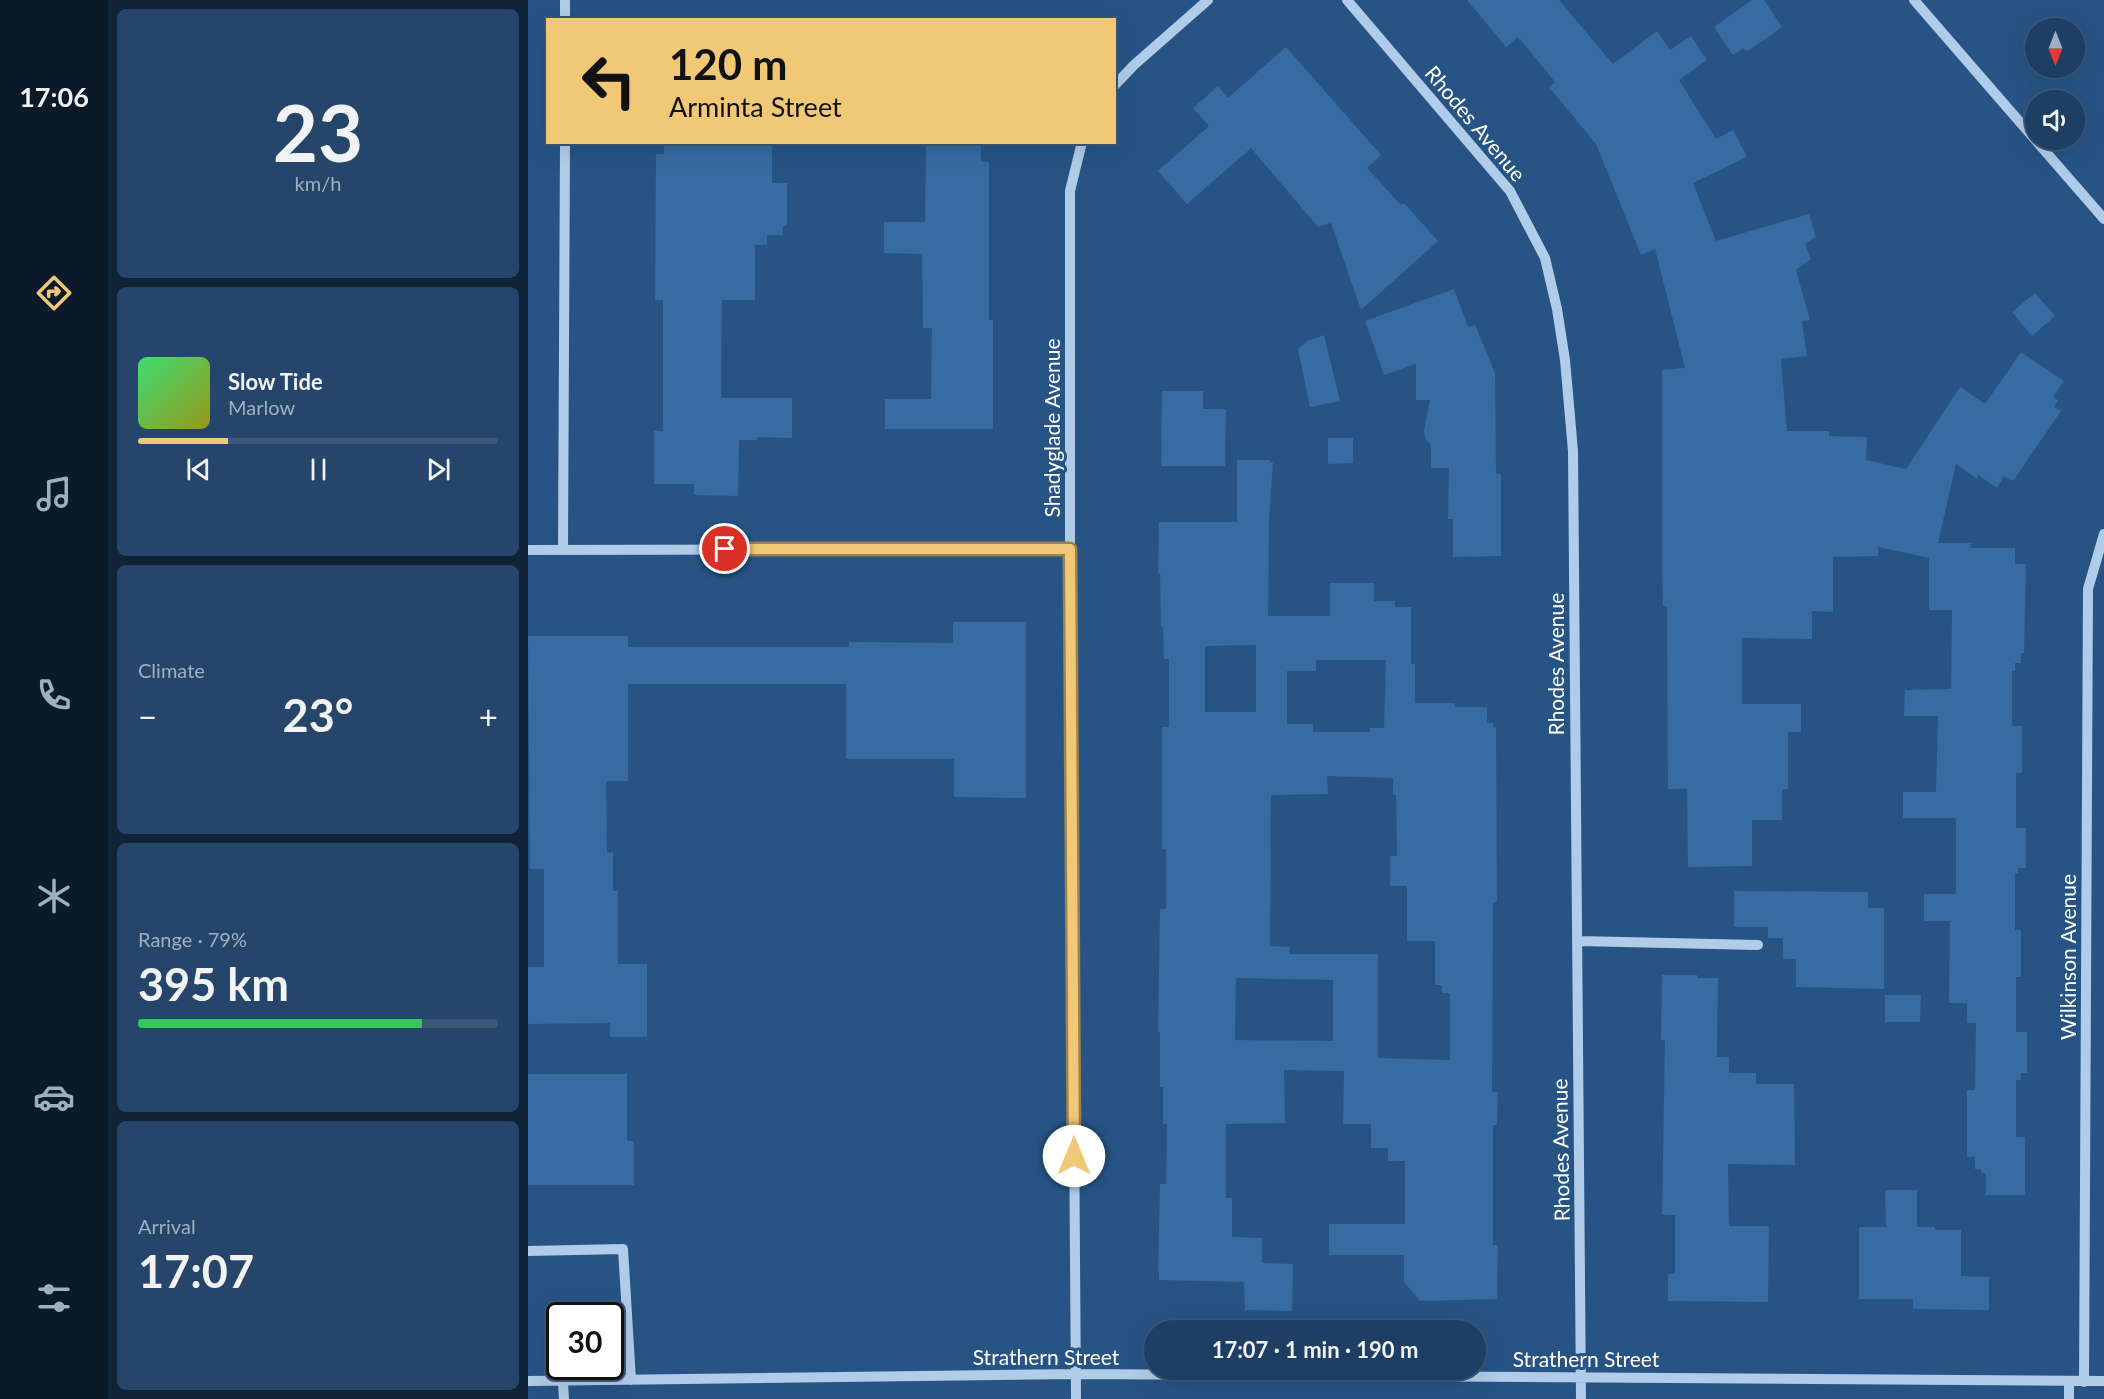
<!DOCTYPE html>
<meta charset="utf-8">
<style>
:root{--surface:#1d3f64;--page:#25466a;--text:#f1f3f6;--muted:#a0afbf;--line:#3b5878;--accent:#f0c876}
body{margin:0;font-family:Lato,sans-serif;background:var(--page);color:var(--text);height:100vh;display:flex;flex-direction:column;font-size:22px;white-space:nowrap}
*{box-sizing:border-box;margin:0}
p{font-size:20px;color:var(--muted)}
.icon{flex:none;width:33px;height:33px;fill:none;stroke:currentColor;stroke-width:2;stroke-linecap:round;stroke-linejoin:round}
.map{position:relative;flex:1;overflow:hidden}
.panel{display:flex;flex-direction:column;gap:9px;padding:9px;background:#102337;width:420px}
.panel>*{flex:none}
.top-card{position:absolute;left:18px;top:18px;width:570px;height:126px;border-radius:0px;box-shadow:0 6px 24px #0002,0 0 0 2px var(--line);background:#f0c876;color:#111;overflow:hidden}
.needle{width:39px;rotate:180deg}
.fabs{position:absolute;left:1497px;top:18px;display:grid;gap:12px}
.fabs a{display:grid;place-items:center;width:60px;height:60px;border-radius:50%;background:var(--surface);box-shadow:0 6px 24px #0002,0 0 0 2px var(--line);font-size:30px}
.speed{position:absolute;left:18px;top:1302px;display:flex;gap:12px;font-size:30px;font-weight:700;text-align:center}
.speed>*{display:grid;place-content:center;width:78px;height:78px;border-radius:50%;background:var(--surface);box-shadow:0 6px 24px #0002,0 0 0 2px var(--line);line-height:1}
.speed .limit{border:3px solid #111;border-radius:9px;background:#fff;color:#111}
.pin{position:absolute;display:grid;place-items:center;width:51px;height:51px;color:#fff;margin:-26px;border:3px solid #fff;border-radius:50%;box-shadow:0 2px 6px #0007}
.me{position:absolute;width:66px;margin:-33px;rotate:0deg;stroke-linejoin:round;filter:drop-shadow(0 0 4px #0008)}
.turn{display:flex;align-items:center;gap:21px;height:126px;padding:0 24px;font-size:27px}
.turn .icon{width:78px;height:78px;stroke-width:2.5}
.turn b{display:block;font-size:42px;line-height:51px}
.big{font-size:45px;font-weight:700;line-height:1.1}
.panel .tile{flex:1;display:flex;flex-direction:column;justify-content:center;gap:9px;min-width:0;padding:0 21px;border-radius:9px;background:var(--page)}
.panel .dial{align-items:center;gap:0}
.dial b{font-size:78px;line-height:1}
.song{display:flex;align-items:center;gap:18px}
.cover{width:72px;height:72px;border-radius:9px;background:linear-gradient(135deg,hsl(140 70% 55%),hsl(60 70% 35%))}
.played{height:6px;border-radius:3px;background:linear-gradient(90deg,var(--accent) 25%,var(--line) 25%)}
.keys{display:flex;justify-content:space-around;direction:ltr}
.heat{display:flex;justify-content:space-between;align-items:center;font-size:33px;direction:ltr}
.charge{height:9px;border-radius:4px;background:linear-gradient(90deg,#34c759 79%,var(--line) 0)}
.trip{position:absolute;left:616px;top:1320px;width:342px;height:60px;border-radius:30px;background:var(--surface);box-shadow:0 6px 24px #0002,0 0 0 2px var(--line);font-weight:700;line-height:60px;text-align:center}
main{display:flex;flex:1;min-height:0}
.tab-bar{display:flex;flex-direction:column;width:108px;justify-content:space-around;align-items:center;background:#0c1928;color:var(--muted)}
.tab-bar .icon{width:42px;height:42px}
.tab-bar .on{color:var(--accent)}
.tab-bar b{font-size:27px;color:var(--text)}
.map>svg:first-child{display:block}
.building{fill:#376ba1;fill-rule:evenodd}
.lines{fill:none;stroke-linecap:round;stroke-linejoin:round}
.minor{stroke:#b1cce8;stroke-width:10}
.route-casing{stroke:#9c824d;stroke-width:15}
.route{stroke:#f0c876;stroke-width:10}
.labels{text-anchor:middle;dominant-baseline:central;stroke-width:6;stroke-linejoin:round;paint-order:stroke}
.street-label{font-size:21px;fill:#fff;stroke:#275485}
</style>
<main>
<nav class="tab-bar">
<b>17:06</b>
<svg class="icon on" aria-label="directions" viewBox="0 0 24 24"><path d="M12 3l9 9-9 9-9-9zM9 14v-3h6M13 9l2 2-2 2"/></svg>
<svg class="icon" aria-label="music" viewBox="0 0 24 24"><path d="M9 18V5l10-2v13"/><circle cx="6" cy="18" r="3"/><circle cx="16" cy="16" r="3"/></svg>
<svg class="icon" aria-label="phone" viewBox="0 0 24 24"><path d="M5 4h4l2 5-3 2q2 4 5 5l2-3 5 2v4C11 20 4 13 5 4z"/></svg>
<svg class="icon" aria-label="climate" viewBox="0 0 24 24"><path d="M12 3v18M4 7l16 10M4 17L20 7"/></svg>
<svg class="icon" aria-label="car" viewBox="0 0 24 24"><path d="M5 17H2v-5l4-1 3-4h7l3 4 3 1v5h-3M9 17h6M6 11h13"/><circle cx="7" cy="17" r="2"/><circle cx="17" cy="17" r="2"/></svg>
<svg class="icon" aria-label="filters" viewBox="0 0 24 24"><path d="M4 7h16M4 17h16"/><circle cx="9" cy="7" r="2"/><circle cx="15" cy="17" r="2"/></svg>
</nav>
<section class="panel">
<div class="tile dial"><b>23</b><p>km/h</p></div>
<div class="tile">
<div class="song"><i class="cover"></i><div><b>Slow Tide</b><p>Marlow</p></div></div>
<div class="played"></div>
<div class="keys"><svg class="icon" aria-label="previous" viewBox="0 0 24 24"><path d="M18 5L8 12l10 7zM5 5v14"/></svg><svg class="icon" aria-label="pause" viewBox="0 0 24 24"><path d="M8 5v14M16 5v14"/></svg><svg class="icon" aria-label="next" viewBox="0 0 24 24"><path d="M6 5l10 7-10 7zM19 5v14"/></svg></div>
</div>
<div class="tile"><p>Climate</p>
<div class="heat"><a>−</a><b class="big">23°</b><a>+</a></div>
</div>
<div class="tile"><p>Range · 79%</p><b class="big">395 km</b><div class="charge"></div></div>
<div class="tile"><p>Arrival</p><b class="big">17:07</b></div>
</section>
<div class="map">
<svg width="1576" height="1399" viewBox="0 0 1576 1399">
<rect width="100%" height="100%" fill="#275485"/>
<path class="building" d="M939 0H1031L1085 64 1129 31 1142 50 1163 36 1179 60 1151 80 1188 139 1205 130 1219 157 1165 183 1188 241 1281 214 1288 237 1277 244 1283 259 1268 270 1282 320 1274 321 1279 356 1253 359 1259 431H1301V436L1339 437 1338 460 1378 469 1432 387 1457 404 1493 352 1536 381 1525 397 1530 400 1526 407 1533 411 1485 481 1476 476 1469 488 1450 475 1449 479 1428 464 1410 543H1443L1442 548H1487V564H1498L1496 653H1493V663H1487V671H1484V726H1494V773H1488V828H1498V868H1490V873H1487V930H1493V977H1488V1032H1499V1073H1493V1080H1488V1137H1497V1195H1458V1173H1453V1169H1447V1157H1439V1090H1447L1448 1023H1439V1003H1421L1422 921H1396V894H1428V818H1375V792H1408L1410 716H1376L1377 690 1423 689 1424 610H1401V558L1350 547V556L1305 557V612L1284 611V639L1214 638V704H1273V732H1260V789H1254V820H1224V866L1160 867 1159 789H1140L1139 606H1135L1134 567V370L1157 368 1127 249 1113 255 1068 144 1021 87 1027 82 990 37 978 47Z
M1224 0H1236L1254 27 1223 49 1218 51 1215 48 1205 55 1186 27Z
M758 47 853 155 839 168 873 205 876 203 910 241 833 310 803 223 790 227 723 148 659 204 630 171 681 126 665 108 690 86 700 98Z
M136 142H244V183H259V226H255V235H239V245H227V300H194L193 398H264V438L229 437V440H211L210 496 166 495V484H126V431H135V300H127L128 154H136Z
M417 144H453V162H461V320H465V429H357V399H403L404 328H395L394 254 356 253V222H397L398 146H417Z
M926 289 940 327 947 325 967 373 968 474H973V556L925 557V519H920L921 468H903V445L897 438 896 431 902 400H888V364L856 375 837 321Z
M1507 293 1527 316 1504 336 1484 312Z
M796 335 812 401 782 407 770 349 779 341Z
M634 391H675V409H698L697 466H633Z
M800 438H825V463L800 464Z
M709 460H742V462H745L741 521 740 616H802V583H846V601H867V607H883V664H887V703H927V707H959V723H965V727H968L969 902H965L964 1092H970L969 1125H965V1245H970L969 1299 892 1301 876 1282V1255H801V1224H877V1161H860V1148H843V1124H815L816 1071 756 1070 757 1123 698 1124V1198H704V1237L734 1238V1263L765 1264 764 1311 717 1310 716 1282 631 1280V1272H630L632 1184H638L639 1124H635V1087H632V1032H630L632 909H638V849H634V727H641V659H636L635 627H633L632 573H630L631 522H709ZM728 645V712H677V646ZM788 660H858L856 728H842V732H785V724H759V671H788ZM799 776 865 778V795H868L869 856H862V886H879V941H907V985H914V993H922V1060L850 1058V954H761L762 947 742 946 743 795 800 794ZM708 978 805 980V1041L707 1040Z
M425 622H498V798L426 797V759H318V684H100V781H78L79 853 85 852V891H90V964H119V1037H82V1023L0 1024V967H16V869H2L0 636H100V647H321V642L425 643Z
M1206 891 1340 892V908H1356V989L1268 987V959H1255V938H1240V927H1206Z
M1134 975H1169V978H1190L1189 1057H1201V1073H1228V1084H1266L1267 1165 1200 1164 1201 1226H1241L1240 1302 1140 1301V1274H1147V1215H1134L1137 1040H1133Z
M1357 995H1393L1392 1022H1357Z
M0 1074H99V1141H106V1185H0Z
M1357 1190H1389V1227H1407V1230H1433V1276L1461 1277V1310L1385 1309V1299H1331V1227H1358Z"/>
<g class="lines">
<path class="minor" d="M819 0 982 191 1017 258 1029 309 1037 360 1045 451 1053 1399
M1386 0 1576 219
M37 20V0
M586 86 606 65 680 0
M35 549 37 142
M0 550 542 549
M1049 941 1230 945
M0 1251 95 1249 103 1380
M0 1381 548 1374 1576 1381
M35 1382 36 1399
M1541 1382V1399
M1556 1382 1560 589 1576 534
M548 1399 542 549V191L554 142"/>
</g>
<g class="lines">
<g class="route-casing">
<path id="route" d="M197 549H542L546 1156"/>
</g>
<use href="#route" class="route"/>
</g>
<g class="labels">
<g class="street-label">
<text transform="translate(948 123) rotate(50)">Rhodes Avenue</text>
<text transform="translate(523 428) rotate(-90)">Shadyglade Avenue</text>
<text transform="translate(1027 664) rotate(-90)">Rhodes Avenue</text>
<text transform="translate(1539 957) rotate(-90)">Wilkinson Avenue</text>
<text transform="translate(1032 1150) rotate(-91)">Rhodes Avenue</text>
<text x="518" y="1356">Strathern Street</text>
<text x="1058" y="1358">Strathern Street</text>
</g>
</g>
</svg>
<div class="fabs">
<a><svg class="needle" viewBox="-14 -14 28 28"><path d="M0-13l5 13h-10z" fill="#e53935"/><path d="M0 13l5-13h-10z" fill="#a0afbf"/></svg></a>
<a><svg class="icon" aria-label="sound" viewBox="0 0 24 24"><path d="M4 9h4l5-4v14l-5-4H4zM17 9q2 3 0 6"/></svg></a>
</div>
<div class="speed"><div class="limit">30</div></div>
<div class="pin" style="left:197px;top:549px;background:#d93025"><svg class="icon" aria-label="arrive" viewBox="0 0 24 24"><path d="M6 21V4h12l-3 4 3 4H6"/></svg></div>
<svg class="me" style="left:546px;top:1156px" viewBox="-20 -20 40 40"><circle r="19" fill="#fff"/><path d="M0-13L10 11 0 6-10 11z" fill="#f0c876"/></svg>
<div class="trip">17:07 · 1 min · 190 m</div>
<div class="top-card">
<div class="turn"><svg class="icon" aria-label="left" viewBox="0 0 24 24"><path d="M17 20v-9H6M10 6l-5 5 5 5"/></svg><div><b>120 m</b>Arminta Street</div></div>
</div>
</div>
</main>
